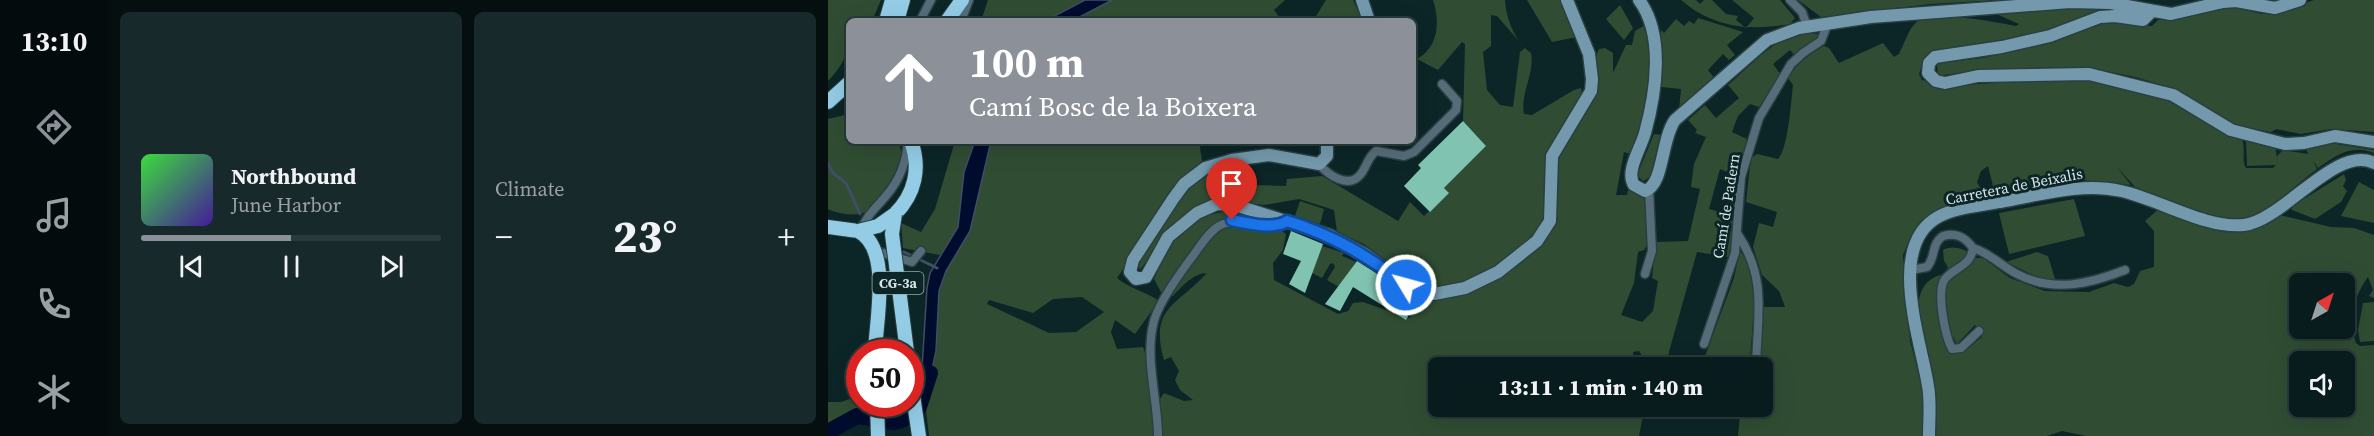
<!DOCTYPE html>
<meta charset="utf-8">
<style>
:root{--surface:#091c1d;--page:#17292a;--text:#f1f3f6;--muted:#99a1a4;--line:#293a3b;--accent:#8c9099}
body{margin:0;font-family:"Source Serif 4",serif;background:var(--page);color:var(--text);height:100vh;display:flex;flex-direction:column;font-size:22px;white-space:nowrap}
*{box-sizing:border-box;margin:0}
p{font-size:20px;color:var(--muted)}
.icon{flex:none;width:33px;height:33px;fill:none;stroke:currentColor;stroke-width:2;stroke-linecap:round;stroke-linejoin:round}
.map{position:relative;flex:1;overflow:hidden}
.side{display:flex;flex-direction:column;gap:12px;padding:12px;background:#050f10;width:720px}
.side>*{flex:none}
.banner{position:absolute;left:18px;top:18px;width:570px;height:126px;border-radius:9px;box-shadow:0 6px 24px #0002,0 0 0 2px var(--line);background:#8c9099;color:#fff;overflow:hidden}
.needle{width:39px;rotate:39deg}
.tools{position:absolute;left:1461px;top:273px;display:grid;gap:12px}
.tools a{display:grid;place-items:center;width:66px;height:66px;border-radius:9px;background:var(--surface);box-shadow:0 6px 24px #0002,0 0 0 2px var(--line);font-size:30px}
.speed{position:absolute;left:18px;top:339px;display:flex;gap:12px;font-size:30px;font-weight:700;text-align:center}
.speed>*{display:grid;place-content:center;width:78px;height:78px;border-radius:50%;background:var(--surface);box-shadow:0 6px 24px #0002,0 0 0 2px var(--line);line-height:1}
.speed .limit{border:9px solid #d22;background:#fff;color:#111}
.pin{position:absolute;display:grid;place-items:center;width:51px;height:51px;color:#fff;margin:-62px -26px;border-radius:50% 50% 50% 0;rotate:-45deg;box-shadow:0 0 6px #0007}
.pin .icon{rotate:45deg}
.me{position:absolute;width:66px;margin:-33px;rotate:307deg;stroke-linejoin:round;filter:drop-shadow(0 0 4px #0008)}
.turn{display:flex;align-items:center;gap:21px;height:126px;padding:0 24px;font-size:27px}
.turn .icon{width:78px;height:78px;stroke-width:2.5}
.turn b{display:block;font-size:42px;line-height:51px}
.big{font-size:45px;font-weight:800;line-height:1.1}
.side .card{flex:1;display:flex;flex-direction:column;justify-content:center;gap:9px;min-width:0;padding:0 21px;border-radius:9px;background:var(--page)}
.song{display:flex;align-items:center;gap:18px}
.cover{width:72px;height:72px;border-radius:9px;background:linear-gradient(135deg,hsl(120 70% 55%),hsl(260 70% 35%))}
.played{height:6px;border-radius:3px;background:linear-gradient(90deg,var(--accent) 50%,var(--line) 50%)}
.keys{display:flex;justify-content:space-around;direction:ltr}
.heat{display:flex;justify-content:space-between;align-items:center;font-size:33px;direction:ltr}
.side .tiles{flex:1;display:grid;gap:12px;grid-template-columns:repeat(2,1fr)}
.trip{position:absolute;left:600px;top:357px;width:345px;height:60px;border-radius:9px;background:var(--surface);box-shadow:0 6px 24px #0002,0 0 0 2px var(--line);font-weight:800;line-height:60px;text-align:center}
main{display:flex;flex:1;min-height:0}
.menu{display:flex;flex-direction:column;width:108px;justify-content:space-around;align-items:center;background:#040b0c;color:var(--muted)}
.menu .icon{width:42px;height:42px}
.menu .on{color:var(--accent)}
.menu b{font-size:27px;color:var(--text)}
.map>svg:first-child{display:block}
.green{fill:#304d33;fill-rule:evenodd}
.water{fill:#000c2e;stroke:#404d65;stroke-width:1.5}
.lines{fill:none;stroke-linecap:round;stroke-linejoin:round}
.stream{stroke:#404d65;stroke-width:3}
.river{stroke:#000c2e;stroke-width:16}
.building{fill:#7fc3b0}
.minor-casing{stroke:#284042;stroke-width:11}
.secondary-casing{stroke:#284042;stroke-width:15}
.trunk-casing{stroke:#284042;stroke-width:16}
.minor{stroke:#566d79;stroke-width:8}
.secondary{stroke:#7499ad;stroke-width:12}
.trunk{stroke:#94cce6;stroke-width:14}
.trunk-bridge-casing{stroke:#284042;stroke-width:16;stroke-linecap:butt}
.trunk-bridge{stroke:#94cce6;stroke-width:14}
.route-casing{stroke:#114b97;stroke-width:15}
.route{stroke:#1a73e8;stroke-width:10}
.labels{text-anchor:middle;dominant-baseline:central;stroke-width:6;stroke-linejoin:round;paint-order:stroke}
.shield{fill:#0c2527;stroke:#99abac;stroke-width:1.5}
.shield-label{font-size:14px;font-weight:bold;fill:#d6e4e5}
.street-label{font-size:15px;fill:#d6e4e5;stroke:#0c2527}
</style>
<main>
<nav class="menu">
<b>13:10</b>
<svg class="icon on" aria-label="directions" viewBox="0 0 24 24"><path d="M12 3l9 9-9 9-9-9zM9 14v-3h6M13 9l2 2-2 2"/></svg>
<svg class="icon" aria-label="music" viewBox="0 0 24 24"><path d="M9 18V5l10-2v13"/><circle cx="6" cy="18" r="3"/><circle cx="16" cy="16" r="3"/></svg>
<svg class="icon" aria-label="phone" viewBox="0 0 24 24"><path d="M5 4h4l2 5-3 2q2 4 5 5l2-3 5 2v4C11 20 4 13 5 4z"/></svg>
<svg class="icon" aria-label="climate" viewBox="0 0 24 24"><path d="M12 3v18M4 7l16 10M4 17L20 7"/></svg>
</nav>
<section class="side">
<div class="tiles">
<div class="card">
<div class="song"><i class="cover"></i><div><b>Northbound</b><p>June Harbor</p></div></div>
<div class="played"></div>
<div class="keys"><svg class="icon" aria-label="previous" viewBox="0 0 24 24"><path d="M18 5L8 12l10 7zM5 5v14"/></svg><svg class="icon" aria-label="pause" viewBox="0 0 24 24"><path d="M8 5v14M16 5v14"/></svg><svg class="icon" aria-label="next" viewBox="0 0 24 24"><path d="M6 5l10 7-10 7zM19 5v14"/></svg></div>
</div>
<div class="card"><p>Climate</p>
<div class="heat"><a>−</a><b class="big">23°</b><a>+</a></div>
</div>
</div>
</section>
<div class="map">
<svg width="1546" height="436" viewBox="0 0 1546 436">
<rect width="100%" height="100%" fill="#0c2527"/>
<path class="green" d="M0 0H53L44 21H21C21 49 20 60 0 81Z
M160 0H256L217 21H153Z
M284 0H457L446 10 454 21H244Z
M498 0H525L535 21H485Z
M605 0H677C678 19 687 42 703 53 707 73 692 93 696 114L704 115 746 90 753 88 754 93 766 94C770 80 765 61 771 49L777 48 785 53V73L798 45H804L807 31 819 24C826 66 817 114 805 155L796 152 788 195H799L801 186 816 195 818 200 819 244 816 250 810 252 806 283 793 315 814 322 825 311 830 281 824 278 828 242 860 241 872 189 863 187 866 164 878 137 867 133 869 130 860 120 877 105 888 118 911 98 900 85C925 64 954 27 990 34V39L966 55 962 50 945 64 953 75 931 107 922 104 910 116 904 132 919 139 916 155 909 153 904 174 892 169 881 209 906 216 901 257 869 252 837 366 841 367H821L811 351 805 352 806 367 610 368V406L815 407 816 410 811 436H101L97 401 108 351 111 292 118 271 142 231 163 141H371L374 161C339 195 317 238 289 278 302 289 317 291 331 301L307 334 287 320 283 332 289 349 315 347 319 358 323 412 336 393 356 401 365 400 352 390 347 380 351 371 343 357 336 360C321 307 349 306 379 273 366 273 354 286 345 296H335L326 279C332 268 335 251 344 242 381 203 416 202 458 234L455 250 445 263 446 280 510 314 520 311 525 303 535 302 581 318 589 309 587 282 536 244 509 232 506 210 471 199 436 205 408 201 341 230 312 270 310 263C330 227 360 171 404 167L405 181 421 180 422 185 458 186 459 179 494 176 570 221 582 202 596 216 620 193 616 188 658 146 635 121 637 44 634 42 610 70 589 59C611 47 612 21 605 0ZM663 15 669 16 697 48 692 52 685 107 672 105 659 90 655 52 663 46ZM254 297 276 312 248 332 221 333 159 304 161 300 205 313 225 299Z
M699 0H734L749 37 724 42Z
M853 0H868L872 4 876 0H884L898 14 910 16 908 20 918 28 926 18 904 0H952L967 18 962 24C921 31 886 28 853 0Z
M970 0H1173L1102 4 993 17Z
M1486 0H1546V132L1503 129 1473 134 1448 129 1443 132C1430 129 1414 128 1402 123 1374 111 1350 90 1321 81 1261 62 1177 67 1115 75H1110L1109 65 1113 63 1155 58 1212 45 1283 21 1324 26 1330 20 1403 7 1434 14H1445Z
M792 5 805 28 796 40 778 19Z
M1280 7 1297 12 1277 10 1213 33 1108 51 1095 62 1091 74 1094 80 1119 86 1230 79 1268 80 1348 102 1414 140C1418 150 1413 159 1418 168H1445L1448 165 1419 166 1418 139 1447 145 1450 165 1449 156 1455 150 1480 154 1478 149 1502 143 1546 150V153C1523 144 1509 155 1490 168L1485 161 1489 169C1467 185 1443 211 1416 219 1390 226 1340 201 1314 191L1307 187 1288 166 1303 185 1254 180 1168 198 1160 166 1153 171 1149 182 1158 198 1106 213 1094 220 1083 236 1075 255 1082 341 1094 386 1097 436H910L912 415 895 407 934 406V368L931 367 934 307H957L951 291 934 275 925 247 931 223 945 227 949 212 918 202 923 158 929 154 950 159C960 149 963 102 965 85L960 78C969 63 980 55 996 46L1001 48 1011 63 1055 43 1066 57 1071 54C1077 43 1081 25 1093 19 1111 11 1168 22 1188 26L1191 24 1166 13Z
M870 18 915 32 899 45 907 55 901 60 895 54 880 70 887 79 851 111 853 89 833 87V30L836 33 848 19 856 26 861 21 866 24Z
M21 114V141H70C88 186 44 230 0 209V119Z
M826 134 833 135 822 177 815 181 810 176V173Z
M127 141H147L137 170 130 227 112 255 75 248 73 223 93 232 107 209Z
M1516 174 1518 180 1515 186 1519 191 1513 202 1487 219 1464 210 1463 207Z
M1531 182 1546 190V223L1513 216Z
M1246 199 1257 236 1181 254 1171 213Z
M472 201 496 209 492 224 467 216Z
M1332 208 1391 227 1451 215 1503 227 1526 228 1546 235V298L1541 296 1545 290 1540 277C1525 298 1520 318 1528 343L1532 346 1546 345V436H1258L1234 431 1219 436H1107C1106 419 1107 402 1105 385 1101 355 1068 284 1116 274L1120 267 1116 261 1115 250C1126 244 1140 250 1149 258H1155L1182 278 1217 291 1261 292 1286 283 1300 287 1306 284 1312 271 1326 267V231L1317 221ZM1472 284H1516V328H1472ZM1147 325 1154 337C1143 344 1138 356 1124 352L1121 330 1129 344ZM1472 362H1516V406H1472Z
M494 246 516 253 514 256 528 262 511 287 499 280 507 267 505 263 502 264 494 278 480 271Z
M912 251C935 278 922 333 922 367L876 359 906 278Z
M1209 252 1220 256 1228 282 1215 280 1178 262Z
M1546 302V341L1532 342 1530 330 1535 303Z
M31 396 32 404H38L39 411 17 416 0 426V402H13Z"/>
<path class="water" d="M257 0H284L244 21H217Z
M147 141H163L142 231 118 271 111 291 108 351 97 401 94 368 99 288 102 273 130 227 136 172Z
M39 411V425L26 422 0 436V427L17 416Z"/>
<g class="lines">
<path class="stream" d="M0 164 5 173 18 183 32 214
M76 252 109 268"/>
<path class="river" d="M0 432 29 416 66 422 74 420 91 407 102 373"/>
</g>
<path class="building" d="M635 121 658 146 616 188 621 193 602 212 576 186 593 168 590 165Z
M463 231 495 244 477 293 461 284 473 261 455 254Z
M529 261 589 299 578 320 525 287 512 311 497 304Z"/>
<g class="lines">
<g class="minor-casing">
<path id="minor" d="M962 0 974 12 979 26
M92 21 103 0
M133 21 141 0
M491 164C500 175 520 189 532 175 539 167 539 158 548 151L576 156 586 152 628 110 629 101 614 84
M33 231C37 217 48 208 57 197 72 180 78 163 80 141
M909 233C940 279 929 316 928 368
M1145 248C1162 253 1173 266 1189 274 1226 293 1261 284 1297 270
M45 250 84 262 93 251
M1083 270 1099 267C1108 257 1103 244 1115 236 1128 232 1137 237 1145 248 1143 266 1127 267 1117 279 1108 291 1117 336 1124 349L1133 348 1151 331
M817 274 824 251 821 190
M876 344 907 253 913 177 931 118 963 64 975 53 993 41 1000 23
M330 436C330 402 317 359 325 325 328 307 350 276 361 261 370 250 379 233 391 226 412 214 440 235 458 221"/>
</g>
<g class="secondary-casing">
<path id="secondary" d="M534 0 541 21
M811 0C837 35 828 93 817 133 813 148 797 172 806 185L817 191C836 185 833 139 847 120L939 40 971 28 1043 17 1242 2 1283 3 1343 14 1395 2 1408 1 1447 8 1472 0
M1323 12 1315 20 1287 16 1272 17 1222 36 1174 47 1107 57 1101 63 1100 73 1108 81 1117 83 1150 76 1261 74 1345 95 1403 130 1457 144 1476 143 1507 136 1546 142
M499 141V156L491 164 441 155 404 160 377 168 356 184 345 199 305 260 302 272 308 279 318 277 340 237 369 213 389 204 407 205 501 235 535 253 590 291 606 294 637 288 670 272 709 241 722 221 724 156 763 91 764 79 761 54 739 0
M1101 436C1101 419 1103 402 1100 386 1093 340 1058 246 1110 217 1128 207 1153 206 1172 202 1212 195 1253 182 1293 191 1330 199 1378 229 1416 225 1456 220 1508 144 1546 163"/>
</g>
<g class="trunk-casing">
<path id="trunk" d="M58 21 64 0
M69 21 75 0
M119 21 134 0
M0 102 21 83
M67 214C87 194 93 168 83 141
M0 227 30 231
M82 375 91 436
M49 404 50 436"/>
</g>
<use href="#minor" class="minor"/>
<use href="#secondary" class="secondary"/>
<use href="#trunk" class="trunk"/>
<g class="trunk-bridge-casing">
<path id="trunk-bridge" d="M67 214 64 234 79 352
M30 231C64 248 48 320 47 352
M30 231 50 226 67 214"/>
</g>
<use href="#trunk-bridge" class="trunk-bridge"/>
</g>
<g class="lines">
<g class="route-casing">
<path id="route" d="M404 220C419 223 446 230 459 221 507 236 538 255 578 285"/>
</g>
<use href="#route" class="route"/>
</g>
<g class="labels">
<rect class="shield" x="44.5" y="272" width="51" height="22" rx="4.5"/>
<g class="shield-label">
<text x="70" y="283">CG-3a</text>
</g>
<g class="street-label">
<text transform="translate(1186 186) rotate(-11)">Carretera de Beixalis</text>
<text transform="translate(898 206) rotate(-81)">Camí de Padern</text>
</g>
</g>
</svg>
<div class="tools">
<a><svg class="needle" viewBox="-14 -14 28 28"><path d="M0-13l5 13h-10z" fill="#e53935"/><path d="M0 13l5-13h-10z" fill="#99a1a4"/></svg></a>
<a><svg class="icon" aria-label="sound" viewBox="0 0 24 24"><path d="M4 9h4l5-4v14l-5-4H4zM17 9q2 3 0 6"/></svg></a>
</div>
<div class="speed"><div class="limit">50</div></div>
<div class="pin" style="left:404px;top:220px;background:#d93025"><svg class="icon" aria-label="arrive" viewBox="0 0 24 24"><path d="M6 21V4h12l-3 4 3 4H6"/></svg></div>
<svg class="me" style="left:578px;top:285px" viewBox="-20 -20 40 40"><circle r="17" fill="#1a73e8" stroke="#fff" stroke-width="3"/><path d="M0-11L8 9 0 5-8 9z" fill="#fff"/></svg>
<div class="trip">13:11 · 1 min · 140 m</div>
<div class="banner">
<div class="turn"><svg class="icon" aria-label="ahead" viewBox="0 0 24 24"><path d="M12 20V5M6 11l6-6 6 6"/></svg><div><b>100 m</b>Camí Bosc de la Boixera</div></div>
</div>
</div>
</main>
